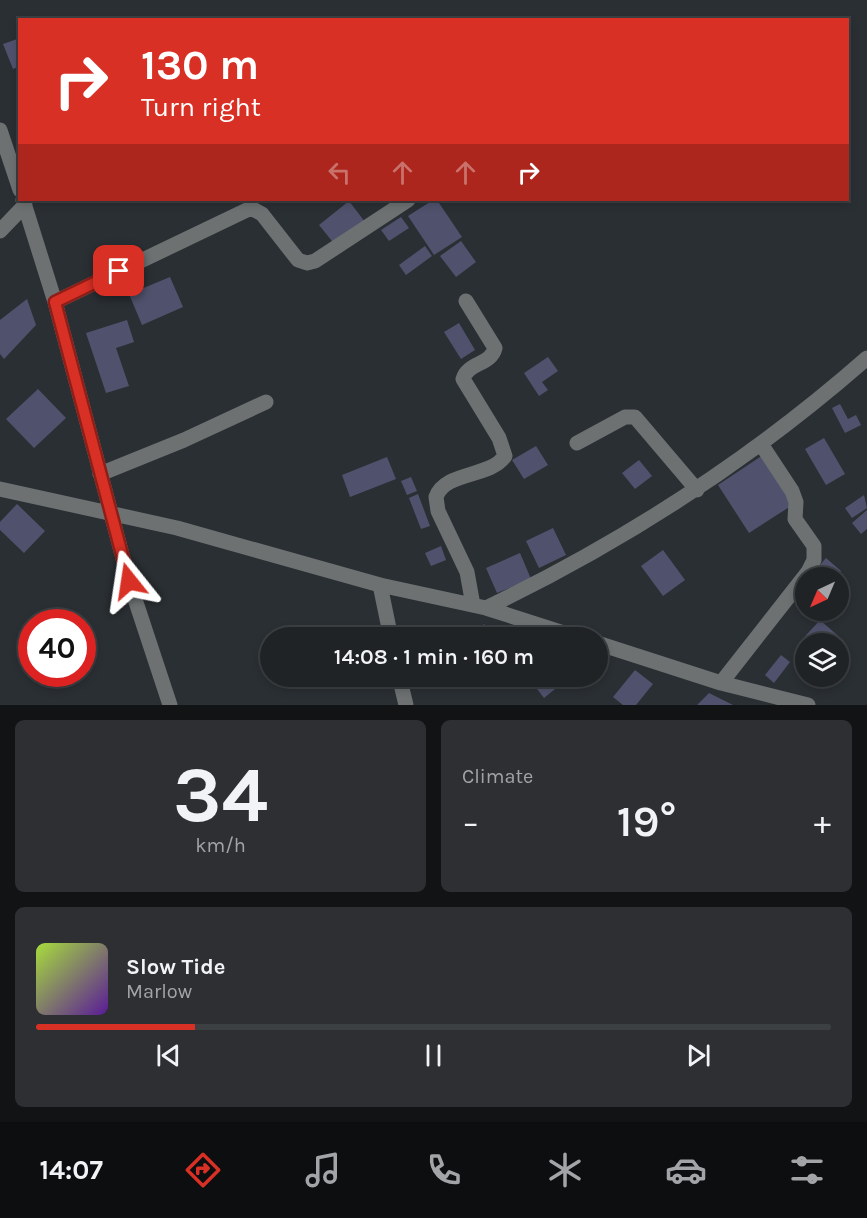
<!DOCTYPE html>
<meta charset="utf-8">
<style>
:root{--surface:#202326;--page:#2d2f32;--text:#f1f3f6;--muted:#a2a4a7;--line:#3d4043;--accent:#d93025}
body{margin:0;font-family:Karla,sans-serif;background:var(--page);color:var(--text);height:100vh;display:flex;flex-direction:column;font-size:22px;white-space:nowrap}
*{box-sizing:border-box;margin:0}
p{font-size:20px;color:var(--muted)}
.icon{flex:none;width:33px;height:33px;fill:none;stroke:currentColor;stroke-width:2;stroke-linecap:round;stroke-linejoin:round}
.map{position:relative;height:705px;overflow:hidden}
.side{display:flex;flex-direction:column;gap:15px;padding:15px;background:#121315;flex:1}
.side>*{flex:none}
.banner{position:absolute;left:18px;top:18px;width:831px;height:183px;border-radius:0px;box-shadow:0 3px 9px #0003,0 0 0 2px var(--line);background:#d93025;color:#fff;overflow:hidden}
.needle{width:39px;rotate:224deg}
.tools{position:absolute;left:795px;top:567px;display:grid;gap:12px}
.tools a{display:grid;place-items:center;width:54px;height:54px;border-radius:50%;background:var(--surface);box-shadow:0 3px 9px #0003,0 0 0 2px var(--line);font-size:30px}
.speed{position:absolute;left:18px;top:609px;display:flex;gap:12px;font-size:30px;font-weight:700;text-align:center}
.speed>*{display:grid;place-content:center;width:78px;height:78px;border-radius:50%;background:var(--surface);box-shadow:0 3px 9px #0003,0 0 0 2px var(--line);line-height:1}
.speed .limit{border:9px solid #d22;background:#fff;color:#111}
.pin{position:absolute;display:grid;place-items:center;width:51px;height:51px;color:#fff;margin:-26px;border-radius:12px;box-shadow:0 3px 9px #0006}
.me{position:absolute;width:66px;margin:-33px;rotate:345deg;stroke-linejoin:round;filter:drop-shadow(0 0 4px #0008)}
.turn{display:flex;align-items:center;gap:21px;height:126px;padding:0 24px;font-size:27px}
.turn .icon{width:78px;height:78px;stroke-width:2.5}
.turn b{display:block;font-size:42px;line-height:51px}
.lanes{display:flex;align-items:center;height:57px;padding:0 24px;background:#0003;justify-content:center;gap:30px;direction:ltr}
.lanes .off{opacity:.35}
.big{font-size:45px;font-weight:600;line-height:1.1}
.side .tile{flex:1;display:flex;flex-direction:column;justify-content:center;gap:9px;min-width:0;padding:0 21px;border-radius:9px;background:var(--page)}
.side .dial{align-items:center;gap:0}
.dial b{font-size:78px;line-height:1}
.song{display:flex;align-items:center;gap:18px}
.cover{width:72px;height:72px;border-radius:9px;background:linear-gradient(135deg,hsl(80 70% 55%),hsl(270 70% 35%))}
.played{height:6px;border-radius:3px;background:linear-gradient(90deg,var(--accent) 20%,var(--line) 20%)}
.keys{display:flex;justify-content:space-around;direction:ltr}
.heat{display:flex;justify-content:space-between;align-items:center;font-size:33px;direction:ltr}
.side .tiles{flex:1;display:grid;gap:15px;grid-template-columns:1fr 1fr}
.tile:last-child{grid-column:span 2}
.trip{position:absolute;left:260px;top:627px;width:348px;height:60px;border-radius:30px;background:var(--surface);box-shadow:0 3px 9px #0003,0 0 0 2px var(--line);font-weight:600;line-height:60px;text-align:center}
.tabs{display:flex;height:96px;justify-content:space-around;align-items:center;background:#0d0e0f;color:var(--muted)}
.tabs .icon{width:42px;height:42px}
.tabs .active{color:var(--accent)}
.tabs b{font-size:27px;color:var(--text)}
.map>svg:first-child{display:block}
.building{fill:#50526d}
.lines{fill:none;stroke-linecap:round;stroke-linejoin:round}
.minor{stroke:#6d7172;stroke-width:15}
.route-casing{stroke:#8d1f18;stroke-width:15}
.route{stroke:#d93025;stroke-width:10}
</style>
<div class="map">
<svg width="867" height="705" viewBox="0 0 867 705">
<rect width="100%" height="100%" fill="#2a2f33"/>
<path class="building" d="M20 38V66L13 69 3 44Z
M433 200H437L462 237 434 255 408 216Z
M349 201 365 222 336 246 319 225Z
M401 217 409 228 389 241 381 230Z
M461 241 476 262 456 277 440 256Z
M425 246 432 256 406 275 399 265Z
M170 277 183 307 142 325 129 294Z
M27 299 36 325 4 359 0 354V320Z
M127 320 134 342 116 348 129 386 106 393 86 333Z
M459 323 475 350 461 359 444 332Z
M548 357 558 371 542 382 548 390 539 396 524 373Z
M38 389 66 418 34 448 6 419Z
M840 404 848 419 856 415 861 425 845 433 832 408Z
M824 438 845 474 826 485 805 449Z
M536 446 548 465 524 479 512 460Z
M763 455 794 504 749 533 718 485Z
M387 457 396 479 350 497 342 475Z
M639 460 652 476 635 489 622 473Z
M411 477 417 491 407 495 401 481Z
M418 494 430 526 421 529 409 498Z
M864 495 867 508 852 518 845 508Z
M17 504 45 531 24 553 0 530V522Z
M867 510V529L861 534 852 523Z
M553 528 566 555 539 568 526 541Z
M441 546 446 560 431 566 425 553Z
M663 550 685 580 663 596 641 566Z
M520 553 531 579 497 593 486 568Z
M826 558 841 571 835 578H831L819 566Z
M820 620 844 641 838 647V644H806V649L799 643Z
M484 624 496 638H469Z
M781 655 790 662 774 683 765 675Z
M635 670 653 684 636 705H623L613 697Z
M527 676H553L560 685 544 698Z
M709 693 733 705H697Z"/>
<g class="lines">
<path class="minor" d="M0 130 20 190
M23 200 55 302 129 581 170 705
M0 231 25 205
M466 301 495 348C491 365 468 362 463 379L499 438 505 456C490 478 445 471 436 497L438 511 467 572 473 605
M55 302 251 208 262 214 298 260 307 263 315 261 408 200
M577 443 625 417H635L697 490
M100 474 184 440 266 402
M0 489 177 528 380 585 486 608 579 638
M380 585 391 638
M486 608C625 541 751 460 867 358
M597 643 721 683 808 705
M399 676 406 705
M721 683 808 572 814 560V546L795 519 796 502 792 491 761 444"/>
</g>
<g class="lines">
<g class="route-casing">
<path id="route" d="M119 271 55 302 129 581"/>
</g>
<use href="#route" class="route"/>
</g>
</svg>
<div class="tools">
<a><svg class="needle" viewBox="-14 -14 28 28"><path d="M0-13l5 13h-10z" fill="#e53935"/><path d="M0 13l5-13h-10z" fill="#a2a4a7"/></svg></a>
<a><svg class="icon" aria-label="layers" viewBox="0 0 24 24"><path d="M12 4l9 5-9 5-9-5zM3 14l9 5 9-5"/></svg></a>
</div>
<div class="speed"><div class="limit">40</div></div>
<div class="pin" style="left:119px;top:271px;background:#d93025"><svg class="icon" aria-label="arrive" viewBox="0 0 24 24"><path d="M6 21V4h12l-3 4 3 4H6"/></svg></div>
<svg class="me" style="left:129px;top:581px" viewBox="-20 -20 40 40"><path d="M0-17L14 15 0 8-14 15z" fill="#d93025" stroke="#fff" stroke-width="4"/></svg>
<div class="trip">14:08 · 1 min · 160 m</div>
<div class="banner">
<div class="turn"><svg class="icon" aria-label="right" viewBox="0 0 24 24"><path d="M7 20v-9h11M14 6l5 5-5 5"/></svg><div><b>130 m</b>Turn right</div></div>
<div class="lanes"><svg class="icon off" aria-label="left" viewBox="0 0 24 24"><path d="M17 20v-9H6M10 6l-5 5 5 5"/></svg><svg class="icon off" aria-label="ahead" viewBox="0 0 24 24"><path d="M12 20V5M6 11l6-6 6 6"/></svg><svg class="icon off" aria-label="ahead" viewBox="0 0 24 24"><path d="M12 20V5M6 11l6-6 6 6"/></svg><svg class="icon" aria-label="right" viewBox="0 0 24 24"><path d="M7 20v-9h11M14 6l5 5-5 5"/></svg></div>
</div>
</div>
<section class="side">
<div class="tiles">
<div class="tile dial"><b>34</b><p>km/h</p></div>
<div class="tile"><p>Climate</p>
<div class="heat"><a>−</a><b class="big">19°</b><a>+</a></div>
</div>
<div class="tile">
<div class="song"><i class="cover"></i><div><b>Slow Tide</b><p>Marlow</p></div></div>
<div class="played"></div>
<div class="keys"><svg class="icon" aria-label="previous" viewBox="0 0 24 24"><path d="M18 5L8 12l10 7zM5 5v14"/></svg><svg class="icon" aria-label="pause" viewBox="0 0 24 24"><path d="M8 5v14M16 5v14"/></svg><svg class="icon" aria-label="next" viewBox="0 0 24 24"><path d="M6 5l10 7-10 7zM19 5v14"/></svg></div>
</div>
</div>
</section>
<nav class="tabs">
<b>14:07</b>
<svg class="icon active" aria-label="directions" viewBox="0 0 24 24"><path d="M12 3l9 9-9 9-9-9zM9 14v-3h6M13 9l2 2-2 2"/></svg>
<svg class="icon" aria-label="music" viewBox="0 0 24 24"><path d="M9 18V5l10-2v13"/><circle cx="6" cy="18" r="3"/><circle cx="16" cy="16" r="3"/></svg>
<svg class="icon" aria-label="phone" viewBox="0 0 24 24"><path d="M5 4h4l2 5-3 2q2 4 5 5l2-3 5 2v4C11 20 4 13 5 4z"/></svg>
<svg class="icon" aria-label="climate" viewBox="0 0 24 24"><path d="M12 3v18M4 7l16 10M4 17L20 7"/></svg>
<svg class="icon" aria-label="car" viewBox="0 0 24 24"><path d="M5 17H2v-5l4-1 3-4h7l3 4 3 1v5h-3M9 17h6M6 11h13"/><circle cx="7" cy="17" r="2"/><circle cx="17" cy="17" r="2"/></svg>
<svg class="icon" aria-label="filters" viewBox="0 0 24 24"><path d="M4 7h16M4 17h16"/><circle cx="9" cy="7" r="2"/><circle cx="15" cy="17" r="2"/></svg>
</nav>
